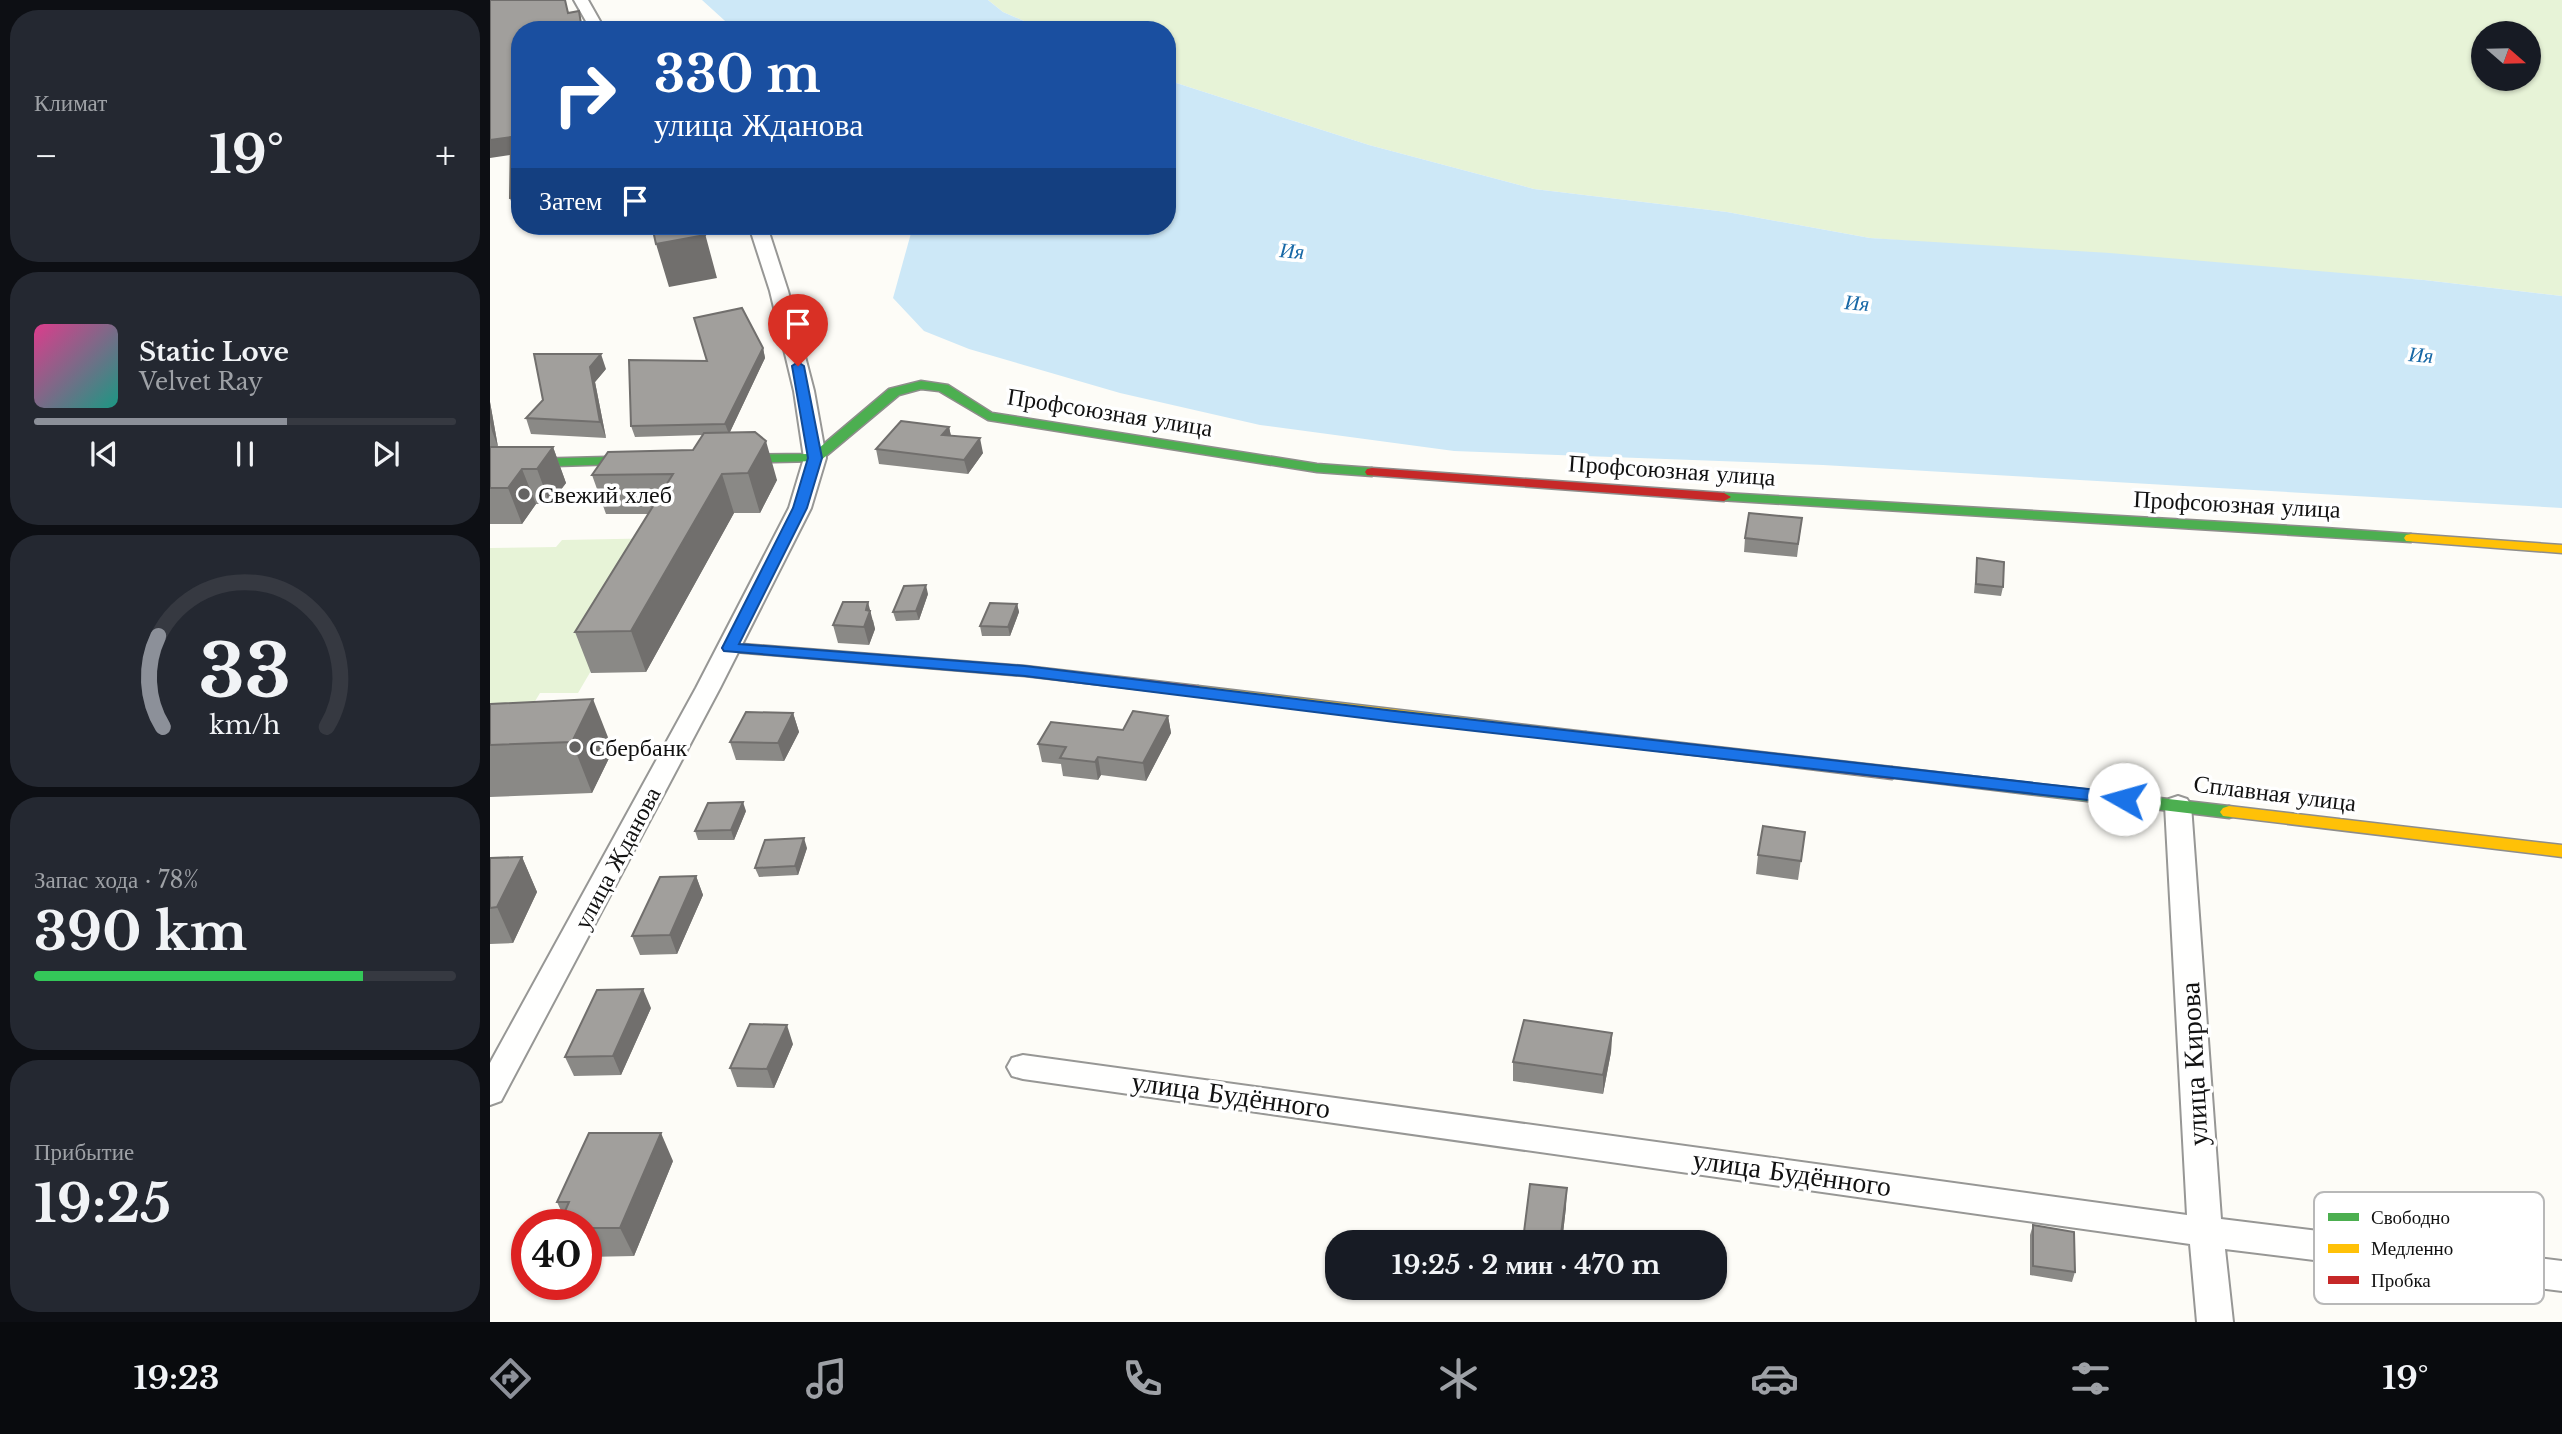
<!DOCTYPE html>
<html lang="ru">
<meta charset="utf-8">
<style>
:root{--surface:#171b24;--page:#242831;--text:#f1f3f6;--muted:#9ea1a6;--line:#363941;--accent:#8c9099}
body{margin:0;font-family:"Libre Baskerville",serif;background:var(--page);color:var(--text);height:100vh;display:flex;flex-direction:column;font-size:26px;white-space:nowrap}
*{box-sizing:border-box;margin:0}
p{font-size:23px;color:var(--muted)}
.icon{flex:none;width:38px;height:38px;fill:none;stroke:currentColor;stroke-width:2;stroke-linecap:round;stroke-linejoin:round}
.map{position:relative;flex:1;overflow:hidden}
.panel{display:flex;flex-direction:column;gap:10px;padding:10px;background:#0d0f14;width:490px}
.panel>*{flex:none}
.hud{position:absolute;left:21px;top:21px;width:665px;height:214px;border-radius:28px;box-shadow:0 2px 5px #0004;background:#1a4fa0;color:#fff;overflow:hidden}
.needle{width:46px;rotate:110deg}
.tools{position:absolute;left:1981px;top:21px;display:grid;gap:14px}
.tools a{display:grid;place-items:center;width:70px;height:70px;border-radius:50%;background:var(--surface);box-shadow:0 2px 5px #0004;font-size:35px}
.speed{position:absolute;left:21px;top:1209px;display:flex;gap:14px;font-size:35px;font-weight:700;text-align:center}
.speed>*{display:grid;place-content:center;width:91px;height:91px;border-radius:50%;background:var(--surface);box-shadow:0 2px 5px #0004;line-height:1}
.speed .limit{border:10px solid #d22;background:#fff;color:#111}
.pin{position:absolute;display:grid;place-items:center;width:60px;height:60px;color:#fff;margin:-72px -30px;border-radius:50% 50% 50% 0;rotate:-45deg;box-shadow:0 0 7px #0007}
.pin .icon{rotate:45deg}
.me{position:absolute;width:77px;margin:-38px;rotate:277deg;stroke-linejoin:round;filter:drop-shadow(0 0 5px #0008)}
.turn{display:flex;align-items:center;gap:24px;height:147px;padding:0 28px;font-size:32px}
.turn .icon{width:91px;height:91px;stroke-width:2.5}
.turn b{display:block;font-size:49px;line-height:60px}
.then{display:flex;align-items:center;height:66px;padding:0 28px;background:#0003;gap:14px;font-size:26px}
.big{font-size:52px;font-weight:700;line-height:1.1}
.panel .card{flex:1;display:flex;flex-direction:column;justify-content:center;gap:10px;min-width:0;padding:0 24px;border-radius:28px;background:var(--page)}
.panel .dial{align-items:center;gap:0}
.dial svg{height:182px;overflow:visible;fill:none;stroke:var(--line);stroke-width:7;stroke-linecap:round;text-anchor:middle}
.dial text{fill:var(--text);stroke:none}
.song{display:flex;align-items:center;gap:21px}
.cover{width:84px;height:84px;border-radius:10px;background:linear-gradient(135deg,hsl(330 70% 55%),hsl(170 70% 35%))}
.played{height:7px;border-radius:4px;background:linear-gradient(90deg,var(--accent) 60%,var(--line) 60%)}
.keys{display:flex;justify-content:space-around;direction:ltr}
.heat{display:flex;justify-content:space-between;align-items:center;font-size:38px;direction:ltr}
.charge{height:10px;border-radius:5px;background:linear-gradient(90deg,#34c759 78%,var(--line) 0)}
.trip{position:absolute;left:835px;top:1230px;width:402px;height:70px;border-radius:28px;background:var(--surface);box-shadow:0 2px 5px #0004;font-weight:700;line-height:70px;text-align:center}
.tab-bar{display:flex;height:112px;justify-content:space-around;align-items:center;background:#090b0e;color:var(--muted)}
.tab-bar .icon{width:49px;height:49px}
.tab-bar .active{color:var(--accent)}
.tab-bar b{font-size:32px;color:var(--text)}
main{display:flex;flex:1;min-height:0}
.map>svg:first-child{display:block}
.green{fill:#e7f3d7;fill-rule:evenodd}
.water{fill:#cde8f7}
.lines{fill:none;stroke-linecap:round;stroke-linejoin:round}
.street-casing{stroke:#979795;stroke-width:4}
.fast-casing{stroke:#8e8d8b;stroke-width:3}
.slow-casing{stroke:#8e8d8b;stroke-width:3}
.jam-casing{stroke:#8e8d8b;stroke-width:3}
.street{fill:#fffffe;fill-rule:evenodd}
.fast{fill:#4caf50;fill-rule:evenodd}
.slow{fill:#ffc107;fill-rule:evenodd}
.jam{fill:#c62828;fill-rule:evenodd}
.wall{fill:#8a8986}
.shaded-wall{fill:#716f6d}
.building{fill:#a19f9c;stroke:#716f6d;stroke-width:2}
.route{fill:#1a73e8;stroke:#114b97;stroke-width:2}
.poi-dot{fill:#646362;stroke:#fff;stroke-width:2.5}
.labels{text-anchor:middle;dominant-baseline:central;stroke-width:7;stroke-linejoin:round;paint-order:stroke}
.far-water-label{font-size:21px;font-style:italic;fill:#1768a6;stroke:#fff}
.street-label{font-size:24px;fill:#111;stroke:#fff}
.poi-label{font-size:24px;fill:#111;stroke:#fff;text-anchor:start}
.near-street-label{font-size:28px;fill:#111;stroke:#fff}
.key{fill:#fff;stroke:#b8b8b8;stroke-width:2}
.key-label{font-size:19px;fill:#111}
</style>
<main>
<section class="panel">
<div class="card"><p>Климат</p>
<div class="heat"><a>−</a><b class="big">19°</b><a>+</a></div>
</div>
<div class="card">
<div class="song"><i class="cover"></i><div><b>Static Love</b><p>Velvet Ray</p></div></div>
<div class="played"></div>
<div class="keys"><svg class="icon" aria-label="previous" viewBox="0 0 24 24"><path d="M18 5L8 12l10 7zM5 5v14"/></svg><svg class="icon" aria-label="pause" viewBox="0 0 24 24"><path d="M8 5v14M16 5v14"/></svg><svg class="icon" aria-label="next" viewBox="0 0 24 24"><path d="M6 5l10 7-10 7zM19 5v14"/></svg></div>
</div>
<div class="card dial"><svg viewBox="0 0 100 80">
<path d="M14 69A42 42 0 1 1 86 69"/>
<path d="M14 69A42 42 0 0 1 12 29" stroke="#8c9099"/>
<text x="50" y="56" font-size="32" font-weight="700">33</text>
<text x="50" y="72" font-size="11">km/h</text>
</svg></div>
<div class="card"><p>Запас хода · 78%</p><b class="big">390 km</b><div class="charge"></div></div>
<div class="card"><p>Прибытие</p><b class="big">19:25</b></div>
</section>
<div class="map">
<svg width="2072" height="1322" viewBox="0 0 2072 1322">
<rect width="100%" height="100%" fill="#fdfcf7"/>
<path class="green" d="M498 0H2072V296L1934 280 1380 238 1237 212 1044 189 879 145 677 80V30H555L513 12ZM1993 33H2039V79H1993Z
M179 538 88 693H50L33 721 0 722V548L66 547 72 540Z"/>
<path class="water" d="M212 0H498L513 12 555 30H245Z
M677 80 879 145 1044 189 1237 212 1380 238 1620 253 1934 280 2072 296V508L1333 465 964 451 770 425 630 393 479 349 434 331 403 298 423 226H677Z"/>
<g class="lines">
<g class="street-casing">
<path id="street" d="M84 0H98L115 30H101Z
M259 226H277L298 291 324 391 336 458 321 508 230 688 11 1101 0 1105V1063L206 688 299 508 314 458 304 391 280 291Z
M1688 796 1697 799 1701 805 1731 1219 2072 1261V1291L1735 1249 1743 1322H1707L1700 1244 533 1079 522 1076 517 1067 522 1058 533 1055 1697 1215 1675 805 1679 799Z"/>
</g>
<g class="fast-casing">
<path id="fast" d="M431 381 458 385 502 413 827 464 882 468 889 472 882 476 827 472 498 420 449 391 431 389 409 395 330 461 234 463 227 459 234 455 322 454 399 389Z
M157 456 162 457 164 460 162 463 0 468V460Z
M1234 493 1835 528 1921 534 1928 538 1921 542 1229 500 1227 497Z
M1402 767 1739 806 1745 808 1748 812 1745 816 1739 818 1396 777 1394 773Z"/>
</g>
<g class="slow-casing">
<path id="slow" d="M1921 534 2072 545V553L1916 541 1914 538 1916 535Z
M708 686 1096 732 1104 737 1096 742 702 695 700 691Z
M1739 806 2072 845V857L1733 816 1730 812 1733 808Z"/>
</g>
<g class="jam-casing">
<path id="jam" d="M882 468 1234 493 1241 497 1234 501 877 475 875 472 877 469Z
M239 643 535 666 708 686 716 691 708 696 535 676 233 651 231 648 233 645Z
M1096 732 1402 767 1410 773 1402 779 1090 741 1088 737 1090 733Z"/>
</g>
<use href="#street" class="street"/>
<use href="#fast" class="fast"/>
<use href="#slow" class="slow"/>
<use href="#jam" class="jam"/>
</g>
<path class="wall" d="M273 348 275 358 240 432 287 480 270 513H244L156 672 101 673 85 632 158 514H116L102 475 203 450 213 435 145 437 141 426 217 361Z
M116 369 105 382 116 438 41 434 36 418Z
M0 402 8 447H63L76 483 60 504H46L32 524H0Z
M459 427 461 436 493 453 478 474 389 464 386 449Z
M1312 518 1307 557 1254 552 1255 538Z
M1487 558 1513 587 1511 596 1484 593Z
M438 594 429 620 406 621 403 612Z
M527 604 529 612 520 636H492L490 626Z
M383 620 385 629 379 645 348 643 343 625Z
M0 704 123 750 102 793 0 797Z
M303 713 309 732 294 761 246 760 240 742Z
M678 716 681 733 656 781 611 775 608 780 573 776 571 764 552 762 548 744 633 730Z
M256 811 244 840H208L205 831Z
M1315 832 1308 880 1266 874 1268 855Z
M317 848 308 875 269 877 265 868Z
M32 857 47 892 23 943 0 944V858Z
M206 876 213 895 187 954 150 955 142 936Z
M161 1008 131 1075 84 1076 75 1057Z
M1122 1033 1121 1052 1113 1094 1023 1081V1062Z
M303 1044 284 1088 247 1087 240 1068Z
M183 1161 144 1256 96 1257V1225L73 1215 67 1202Z
M1040 1184 1076 1207 1072 1242H1033Z
M1543 1225 1585 1272 1582 1282 1540 1275V1235Z"/>
<path class="shaded-wall" d="M21 137 27 154 0 158V140Z
M30 197V216H26L20 198Z
M213 226 227 278 179 287 166 244Z
M273 348 275 358 239 434 235 424Z
M111 354 116 369 105 382 116 438 110 422 100 367Z
M0 402 8 447 2 431 0 422Z
M459 427 462 441 452 435Z
M490 438 493 453 478 474 474 460Z
M276 441 287 480 270 513 258 473Z
M63 447 76 483 60 504 47 469Z
M32 469 46 504 32 524 18 488Z
M232 474 244 513 156 672 141 631Z
M436 585 438 594 429 620 426 611Z
M378 602 385 629 379 645 374 627Z
M527 604 529 612 520 636 518 627Z
M103 699 123 750 102 793 82 742Z
M303 713 309 732 294 761 288 743Z
M678 716 681 733 656 781 653 763Z
M608 757 611 775 608 780 605 762Z
M253 802 256 811 244 840 241 830Z
M314 838 317 848 308 875 305 866Z
M32 857 47 892 23 943 7 907Z
M206 876 213 895 187 954 180 935Z
M153 989 161 1008 131 1075 123 1056Z
M297 1025 303 1044 284 1088 277 1069Z
M1122 1033 1121 1052 1113 1094V1075Z
M171 1133 183 1161 144 1256 130 1228Z
M1077 1188 1076 1207 1072 1242H1070Z"/>
<path class="building" d="M0 0H75L78 13 89 11 92 30H30V197L20 198 21 137 0 140Z
M162 226H213L215 235 166 244Z
M252 308 273 348 235 424 141 426 139 360 217 361 204 318Z
M44 354H111L100 367 110 422 36 418 53 400Z
M411 421 459 427 452 435 490 438 474 460 386 449Z
M265 432 276 441 258 473 232 474 141 631 85 632 183 474 102 475 118 452 203 450 214 433Z
M0 447H63L47 469H32L18 488H0Z
M1259 513 1312 518 1308 544 1255 538Z
M1487 558 1514 562 1513 587 1486 584Z
M436 585 426 611 403 612 414 586Z
M353 602H378L376 610 380 611 374 627 343 625Z
M500 603 527 604 518 627 490 626Z
M103 699 82 742 0 745V704Z
M643 711 678 716 653 763 608 757 605 762 570 758 576 747 548 744 561 722 633 730Z
M256 712 303 713 288 743 240 742Z
M253 802 241 830 205 831 218 803Z
M1273 826 1315 832 1311 861 1268 855Z
M314 838 305 866 265 868 275 840Z
M32 857 7 907 0 908V858Z
M206 876 180 935 142 936 170 877Z
M153 989 123 1056 75 1057 107 990Z
M1034 1020 1122 1033 1113 1075 1023 1062Z
M260 1024 297 1025 277 1069 240 1068Z
M99 1133H171L130 1228H96V1225H69L79 1202H67Z
M1040 1184 1077 1188 1070 1242H1058L1033 1240Z
M1543 1225 1584 1232 1585 1272 1543 1266Z"/>
<path class="route" d="M308 362 314 366 332 458 317 508 249 644 535 666 905 711 1634 793 1642 799 1634 804 905 722 535 676 234 651 232 648 303 508 318 458 302 366Z"/>
<g class="poi-dot">
<circle cx="34" cy="494" r="7"/>
<circle cx="85" cy="747" r="7"/>
</g>
<g class="labels">
<g class="far-water-label">
<text transform="translate(802 251) rotate(5)">Ия</text>
<text transform="translate(1367 303) rotate(5)">Ия</text>
<text transform="translate(1931 355) rotate(5)">Ия</text>
</g>
<g class="street-label">
<text transform="translate(620 412) rotate(9)">Профсоюзная улица</text>
<text transform="translate(1182 470) rotate(4)">Профсоюзная улица</text>
<text transform="translate(1747 504) rotate(3)">Профсоюзная улица</text>
<text transform="translate(1785 793) rotate(7)">Сплавная улица</text>
<text transform="translate(127 858) rotate(-62)">улица Жданова</text>
</g>
<g class="poi-label">
<text x="48" y="494">Свежий хлеб</text>
<text x="99" y="747">Сбербанк</text>
</g>
<g class="near-street-label">
<text transform="translate(1704 1064) rotate(-93)">улица Кирова</text>
<text transform="translate(741 1095) rotate(8)">улица Будённого</text>
<text transform="translate(1302 1173) rotate(8)">улица Будённого</text>
</g>
</g>
<rect x="1824" y="1192" width="230" height="112" rx="10" class="key"/>
<rect x="1838" y="1213" width="31" height="8" fill="#4caf50"/>
<rect x="1838" y="1244" width="31" height="9" fill="#ffc107"/>
<rect x="1838" y="1276" width="31" height="8" fill="#c62828"/>
<g class="key-label">
<text x="1881" y="1224">Свободно</text>
<text x="1881" y="1255">Медленно</text>
<text x="1881" y="1287">Пробка</text>
</g>
</svg>
<div class="tools">
<a><svg class="needle" viewBox="-14 -14 28 28"><path d="M0-13l5 13h-10z" fill="#e53935"/><path d="M0 13l5-13h-10z" fill="#9ea1a6"/></svg></a>
</div>
<div class="speed"><div class="limit">40</div></div>
<div class="pin" style="left:308px;top:366px;background:#d93025"><svg class="icon" aria-label="arrive" viewBox="0 0 24 24"><path d="M6 21V4h12l-3 4 3 4H6"/></svg></div>
<svg class="me" style="left:1634px;top:799px" viewBox="-20 -20 40 40"><circle r="19" fill="#fff"/><path d="M0-13L10 11 0 6-10 11z" fill="#1a73e8"/></svg>
<div class="trip">19:25 · 2 мин · 470 m</div>
<div class="hud">
<div class="turn"><svg class="icon" aria-label="right" viewBox="0 0 24 24"><path d="M7 20v-9h11M14 6l5 5-5 5"/></svg><div><b>330 m</b>улица Жданова</div></div>
<div class="then">Затем<svg class="icon" aria-label="arrive" viewBox="0 0 24 24"><path d="M6 21V4h12l-3 4 3 4H6"/></svg></div>
</div>
</div>
</main>
<nav class="tab-bar">
<b>19:23</b>
<svg class="icon active" aria-label="directions" viewBox="0 0 24 24"><path d="M12 3l9 9-9 9-9-9zM9 14v-3h6M13 9l2 2-2 2"/></svg>
<svg class="icon" aria-label="music" viewBox="0 0 24 24"><path d="M9 18V5l10-2v13"/><circle cx="6" cy="18" r="3"/><circle cx="16" cy="16" r="3"/></svg>
<svg class="icon" aria-label="phone" viewBox="0 0 24 24"><path d="M5 4h4l2 5-3 2q2 4 5 5l2-3 5 2v4C11 20 4 13 5 4z"/></svg>
<svg class="icon" aria-label="climate" viewBox="0 0 24 24"><path d="M12 3v18M4 7l16 10M4 17L20 7"/></svg>
<svg class="icon" aria-label="car" viewBox="0 0 24 24"><path d="M5 17H2v-5l4-1 3-4h7l3 4 3 1v5h-3M9 17h6M6 11h13"/><circle cx="7" cy="17" r="2"/><circle cx="17" cy="17" r="2"/></svg>
<svg class="icon" aria-label="filters" viewBox="0 0 24 24"><path d="M4 7h16M4 17h16"/><circle cx="9" cy="7" r="2"/><circle cx="15" cy="17" r="2"/></svg>
<b>19°</b>
</nav>
